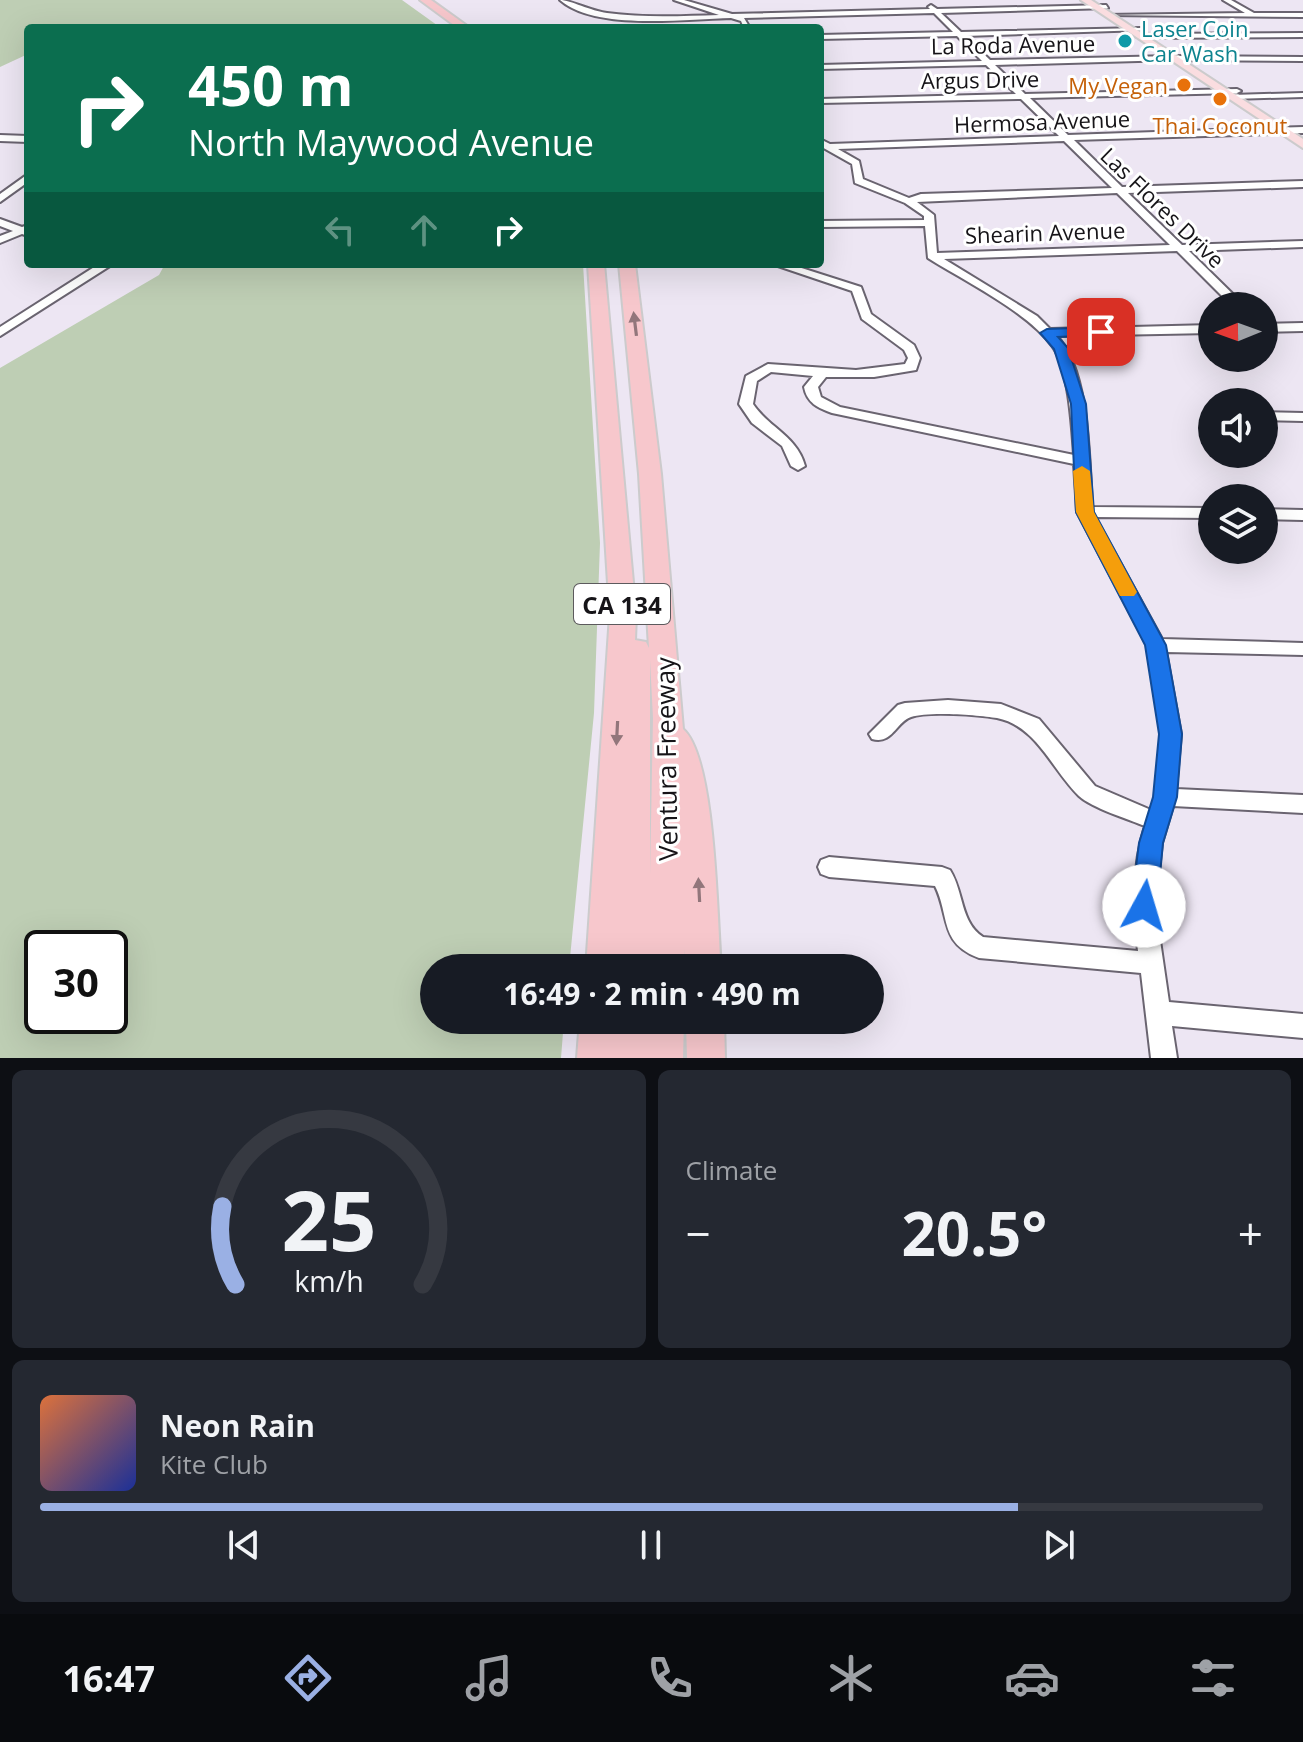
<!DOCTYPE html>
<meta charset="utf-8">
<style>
:root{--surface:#171b24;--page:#242831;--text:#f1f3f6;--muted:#9ea1a6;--line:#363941;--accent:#9ab0e4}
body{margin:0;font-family:"Open Sans",sans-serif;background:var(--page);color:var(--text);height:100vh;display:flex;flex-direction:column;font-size:30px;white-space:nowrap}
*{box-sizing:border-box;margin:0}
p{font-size:26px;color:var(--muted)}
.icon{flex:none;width:44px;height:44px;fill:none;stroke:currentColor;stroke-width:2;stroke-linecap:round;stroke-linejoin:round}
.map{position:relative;height:1058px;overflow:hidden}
.details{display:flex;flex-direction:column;gap:12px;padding:12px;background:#0d0f14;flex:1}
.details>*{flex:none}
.top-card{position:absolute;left:24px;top:24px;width:800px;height:244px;border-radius:8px;box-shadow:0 8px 32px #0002;background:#0b6e4f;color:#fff;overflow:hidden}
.needle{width:52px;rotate:269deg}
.tools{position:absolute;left:1198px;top:292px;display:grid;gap:16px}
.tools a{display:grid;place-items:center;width:80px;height:80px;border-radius:50%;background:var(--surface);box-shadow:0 8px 32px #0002;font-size:40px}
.speed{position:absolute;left:24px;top:930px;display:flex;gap:16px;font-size:40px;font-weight:700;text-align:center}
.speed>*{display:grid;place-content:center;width:104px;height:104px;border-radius:50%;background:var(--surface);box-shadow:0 8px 32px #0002;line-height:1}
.speed .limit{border:4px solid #111;border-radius:12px;background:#fff;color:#111}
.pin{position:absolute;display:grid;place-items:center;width:68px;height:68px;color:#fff;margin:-34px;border-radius:16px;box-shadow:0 4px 12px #0006}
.me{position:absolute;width:88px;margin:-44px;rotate:6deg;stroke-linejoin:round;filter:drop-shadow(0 0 6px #0008)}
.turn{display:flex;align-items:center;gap:28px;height:168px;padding:0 32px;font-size:36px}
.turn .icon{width:104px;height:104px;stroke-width:2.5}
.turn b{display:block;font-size:56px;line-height:68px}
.lanes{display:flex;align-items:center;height:76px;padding:0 32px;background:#0003;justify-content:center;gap:40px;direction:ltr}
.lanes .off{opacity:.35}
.big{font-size:60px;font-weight:700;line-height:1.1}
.details .widget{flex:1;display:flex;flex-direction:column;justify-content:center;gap:12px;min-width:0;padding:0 28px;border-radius:12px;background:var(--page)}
.details .dial{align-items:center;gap:0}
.dial svg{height:208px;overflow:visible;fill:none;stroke:var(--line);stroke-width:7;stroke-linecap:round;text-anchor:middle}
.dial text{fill:var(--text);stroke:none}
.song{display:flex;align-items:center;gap:24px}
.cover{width:96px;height:96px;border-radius:12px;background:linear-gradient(135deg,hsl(20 70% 55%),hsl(230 70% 35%))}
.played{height:8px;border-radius:4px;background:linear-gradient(90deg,var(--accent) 80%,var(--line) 80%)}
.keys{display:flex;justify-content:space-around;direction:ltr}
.heat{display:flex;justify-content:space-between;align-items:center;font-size:44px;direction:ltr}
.details .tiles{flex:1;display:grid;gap:12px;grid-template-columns:1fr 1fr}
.widget:last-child{grid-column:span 2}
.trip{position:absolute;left:420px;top:954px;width:464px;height:80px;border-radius:40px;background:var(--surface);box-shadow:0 8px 32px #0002;font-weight:700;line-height:80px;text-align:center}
.tab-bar{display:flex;height:128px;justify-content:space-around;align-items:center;background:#090b0e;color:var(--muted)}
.tab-bar .icon{width:56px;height:56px}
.tab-bar .on{color:var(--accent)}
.tab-bar b{font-size:36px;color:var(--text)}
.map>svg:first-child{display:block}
.green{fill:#beceb4;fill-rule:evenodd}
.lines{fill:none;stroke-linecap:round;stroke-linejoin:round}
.minor-casing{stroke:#6a6470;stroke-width:4}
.major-casing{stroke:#cccbcc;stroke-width:4}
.highway-casing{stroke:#cccbcc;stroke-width:4}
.minor{fill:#fff;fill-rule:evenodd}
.major{fill:#fadde0;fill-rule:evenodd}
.highway{fill:#f7c7cc;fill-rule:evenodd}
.oneway{fill:#92767b}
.route{fill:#1a73e8;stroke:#114b97;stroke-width:2}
.slow{fill:#f59e0b}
.culture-dot{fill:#0f9aa8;stroke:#fff;stroke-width:3}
.food-dot{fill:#e8710a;stroke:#fff;stroke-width:3}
.labels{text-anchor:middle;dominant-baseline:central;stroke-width:6;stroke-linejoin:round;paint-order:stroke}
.far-culture-label{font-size:22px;fill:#0d838f;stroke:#fff;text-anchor:start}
.far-street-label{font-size:22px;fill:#161418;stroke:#fff}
.far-food-label{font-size:22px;fill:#c56008;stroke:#fff;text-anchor:end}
.shield{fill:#fff;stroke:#5c5a5d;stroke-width:2}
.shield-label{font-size:24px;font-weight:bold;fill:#161418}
.street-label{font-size:26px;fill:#161418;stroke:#fff}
</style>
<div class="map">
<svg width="1303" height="1058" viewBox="0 0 1303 1058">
<rect width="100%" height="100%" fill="#ede6f3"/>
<path class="green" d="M0 0H402L441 28H28V54L0 67Z
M165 264H583L600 543 594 713 569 968H434V1020H564L561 1058H0V368L159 275ZM42 948H110V1016H42Z"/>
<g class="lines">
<g class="minor-casing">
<path id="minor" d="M560 0C570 0 591 11 607 13 644 18 682 16 719 15L674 0H684L732 14 930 9 928 7 931 5 937 9 1106 5 1108 8 941 13 961 32 1141 28 1144 30 965 36 990 60 1173 56 1303 57V61L1173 60 995 65 1025 94 1237 89 1241 91 1237 93 1030 98 1068 135 1303 127V133L1074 140 1122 187 1303 181V187L1128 193 1182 245 1303 241V247L1189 251 1245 306H1232L1177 251 944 259 1037 316 1050 329 1212 325V333L1057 336C1090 371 1089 460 1092 507L1212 508V518L1095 517 1162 639 1303 643V655L1166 652 1181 734 1176 789 1303 795V813L1173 806 1162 843 1155 906 1169 1002 1303 1014V1038L1172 1026 1177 1058H1151L1141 973 979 958C939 943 950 916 935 886L829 877 821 874 818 867 821 860 829 857 942 867 950 870C964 892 960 922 983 937L1138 951C1133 909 1132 867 1145 826 1128 819 1092 808 1079 796 1052 770 1037 726 997 718 979 715 928 711 911 717 896 722 892 745 872 739L869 734 898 705 905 703 948 700 1001 704 1039 719 1095 786 1151 810 1155 797 1161 734 1147 645 1077 512 1074 464 832 413C818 408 807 403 804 387L813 376 771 372 757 381 753 404C769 428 797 436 805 466L798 470 791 466 782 446 752 423 739 404 746 376 768 364 856 370 905 364 908 358 904 350 862 319 852 291 772 264H789L861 287 871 314 914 345 920 358 916 370 874 377H826L818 387 821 397 840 407 1074 455C1072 427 1069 370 1053 347 1028 312 966 282 928 258L925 226 820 227V221L924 220V216L905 203 855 183 852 164 820 146V139L830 144 1059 136 1021 99 820 103V99L1016 94 986 65 820 69V65L982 61 957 36 820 39V35L953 32 934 13 744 18 750 28H744L741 21 731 18C686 19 595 31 560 0ZM1064 141 1112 188 921 194 909 198 863 179 859 161 838 149ZM1117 193 1170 245 937 253 934 215 917 202Z
M1223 0H1231L1254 13H1303V17L1105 15 1245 13Z
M1303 33V37L1139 38 1136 36 1139 34Z
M1303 93V97L1232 99 1228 97 1232 95Z
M0 135 28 136V142L0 141Z
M28 174V182L0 202V194Z
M0 219 22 227 28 225V236L22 234 0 243V236L13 231 0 226Z
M99 264H113L0 336V327Z
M1303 323V331L1264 332V324Z
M1264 412 1303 413V421L1264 420Z
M1264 509 1303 510V520L1264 519Z"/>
</g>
<g class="major-casing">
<path id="major" d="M1081 0H1091L1303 139V148Z"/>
</g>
<g class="highway-casing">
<path id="highway" d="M420 0H431L470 28H458Z
M588 264H604L636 615 635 640 646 642 649 648 639 474 619 264H635L661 474 683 729C716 758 717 919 721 968H685L684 949V968H586L610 615ZM650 660 653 718 650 875Z
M580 1020H684L683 1058H577Z
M686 1020H724L725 1058H687Z"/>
</g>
<use href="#minor" class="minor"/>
<use href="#major" class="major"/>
<use href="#highway" class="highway"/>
</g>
<defs><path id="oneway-solid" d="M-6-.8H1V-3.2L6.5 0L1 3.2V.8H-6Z" transform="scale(2)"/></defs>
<g class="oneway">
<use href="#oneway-solid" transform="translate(635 324) rotate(-97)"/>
<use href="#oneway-solid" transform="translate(617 733) rotate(93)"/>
<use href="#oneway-solid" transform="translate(699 890) rotate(-93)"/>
</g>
<path class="route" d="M1101 327 1106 329V335L1058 337 1068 348 1086 404 1094 512 1166 645 1182 734 1177 797 1163 843 1157 906 1153 914 1144 917 1135 914 1131 906 1139 843 1153 797 1159 734 1145 645 1076 512 1071 404 1054 349 1040 333 1047 329Z"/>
<path class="slow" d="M1082 466 1090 471 1094 512 1137 592 1134 596H1120L1076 512 1073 471Z"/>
<circle class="culture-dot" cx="1125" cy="41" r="8"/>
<g class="food-dot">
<circle cx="1184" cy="85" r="8"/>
<circle cx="1220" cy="99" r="8"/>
</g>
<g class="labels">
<g class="far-culture-label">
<text x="1141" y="28">Laser Coin<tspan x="1141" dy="25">Car Wash</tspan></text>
</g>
<g class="far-street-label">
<text transform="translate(1013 44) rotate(-1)">La Roda Avenue</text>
<text transform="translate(980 79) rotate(-1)">Argus Drive</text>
<text transform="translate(1042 121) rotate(-2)">Hermosa Avenue</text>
<text transform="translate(1163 207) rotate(44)">Las Flores Drive</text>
<text transform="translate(1045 232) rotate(-2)">Shearin Avenue</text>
</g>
<g class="far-food-label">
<text x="1168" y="85">My Vegan</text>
<text x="1220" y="125" text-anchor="middle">Thai Coconut</text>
</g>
<rect class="shield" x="574" y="584" width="96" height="40" rx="6"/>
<g class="shield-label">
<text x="622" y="604">CA 134</text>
</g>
<g class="street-label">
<text transform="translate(666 759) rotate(-91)">Ventura Freeway</text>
</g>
</g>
</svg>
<div class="tools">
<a><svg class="needle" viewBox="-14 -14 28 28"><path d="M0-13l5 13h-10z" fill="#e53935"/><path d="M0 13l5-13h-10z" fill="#9ea1a6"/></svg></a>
<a><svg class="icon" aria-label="sound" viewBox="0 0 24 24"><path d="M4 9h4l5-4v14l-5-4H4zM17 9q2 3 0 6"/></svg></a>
<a><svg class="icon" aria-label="layers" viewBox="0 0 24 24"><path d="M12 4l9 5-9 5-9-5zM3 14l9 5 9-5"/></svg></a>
</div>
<div class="speed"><div class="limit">30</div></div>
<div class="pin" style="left:1101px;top:332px;background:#d93025"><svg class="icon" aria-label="arrive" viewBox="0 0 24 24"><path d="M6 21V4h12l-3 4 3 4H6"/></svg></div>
<svg class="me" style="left:1144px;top:906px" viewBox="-20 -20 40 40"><circle r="19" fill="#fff"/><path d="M0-13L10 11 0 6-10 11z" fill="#1a73e8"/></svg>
<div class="trip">16:49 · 2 min · 490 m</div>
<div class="top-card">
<div class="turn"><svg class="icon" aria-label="right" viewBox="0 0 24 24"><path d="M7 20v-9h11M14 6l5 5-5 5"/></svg><div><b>450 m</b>North Maywood Avenue</div></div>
<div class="lanes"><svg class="icon off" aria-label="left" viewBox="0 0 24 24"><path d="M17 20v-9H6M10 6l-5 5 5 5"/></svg><svg class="icon off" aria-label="ahead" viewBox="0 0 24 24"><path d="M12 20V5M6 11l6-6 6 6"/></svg><svg class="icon" aria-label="right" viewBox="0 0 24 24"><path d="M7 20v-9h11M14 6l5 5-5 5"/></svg></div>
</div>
</div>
<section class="details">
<div class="tiles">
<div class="widget dial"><svg viewBox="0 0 100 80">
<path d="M14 69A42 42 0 1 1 86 69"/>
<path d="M14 69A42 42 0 0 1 9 39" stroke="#9ab0e4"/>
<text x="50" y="56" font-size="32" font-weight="700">25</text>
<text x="50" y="72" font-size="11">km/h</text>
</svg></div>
<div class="widget"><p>Climate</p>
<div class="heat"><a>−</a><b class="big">20.5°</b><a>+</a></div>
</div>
<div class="widget">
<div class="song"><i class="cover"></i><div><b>Neon Rain</b><p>Kite Club</p></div></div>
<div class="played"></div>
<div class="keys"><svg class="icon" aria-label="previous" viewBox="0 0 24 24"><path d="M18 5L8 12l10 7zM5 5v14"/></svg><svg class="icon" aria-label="pause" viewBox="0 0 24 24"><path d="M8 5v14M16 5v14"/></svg><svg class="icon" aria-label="next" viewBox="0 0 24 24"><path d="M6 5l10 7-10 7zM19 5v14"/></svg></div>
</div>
</div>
</section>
<nav class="tab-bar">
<b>16:47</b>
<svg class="icon on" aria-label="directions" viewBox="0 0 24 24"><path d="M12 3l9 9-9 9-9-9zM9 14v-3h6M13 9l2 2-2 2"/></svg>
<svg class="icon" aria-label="music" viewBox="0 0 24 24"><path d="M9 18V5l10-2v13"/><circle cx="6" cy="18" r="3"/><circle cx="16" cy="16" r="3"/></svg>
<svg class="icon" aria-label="phone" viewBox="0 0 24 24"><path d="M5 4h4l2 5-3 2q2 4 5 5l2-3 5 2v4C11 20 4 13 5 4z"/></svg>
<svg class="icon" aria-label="climate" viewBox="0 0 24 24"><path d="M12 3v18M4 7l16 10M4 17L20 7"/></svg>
<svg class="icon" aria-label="car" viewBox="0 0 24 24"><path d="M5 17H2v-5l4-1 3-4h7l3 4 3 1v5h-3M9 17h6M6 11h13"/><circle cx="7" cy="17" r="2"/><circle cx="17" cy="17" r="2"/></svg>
<svg class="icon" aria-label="filters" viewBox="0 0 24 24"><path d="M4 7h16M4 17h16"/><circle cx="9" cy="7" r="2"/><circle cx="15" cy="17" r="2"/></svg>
</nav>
